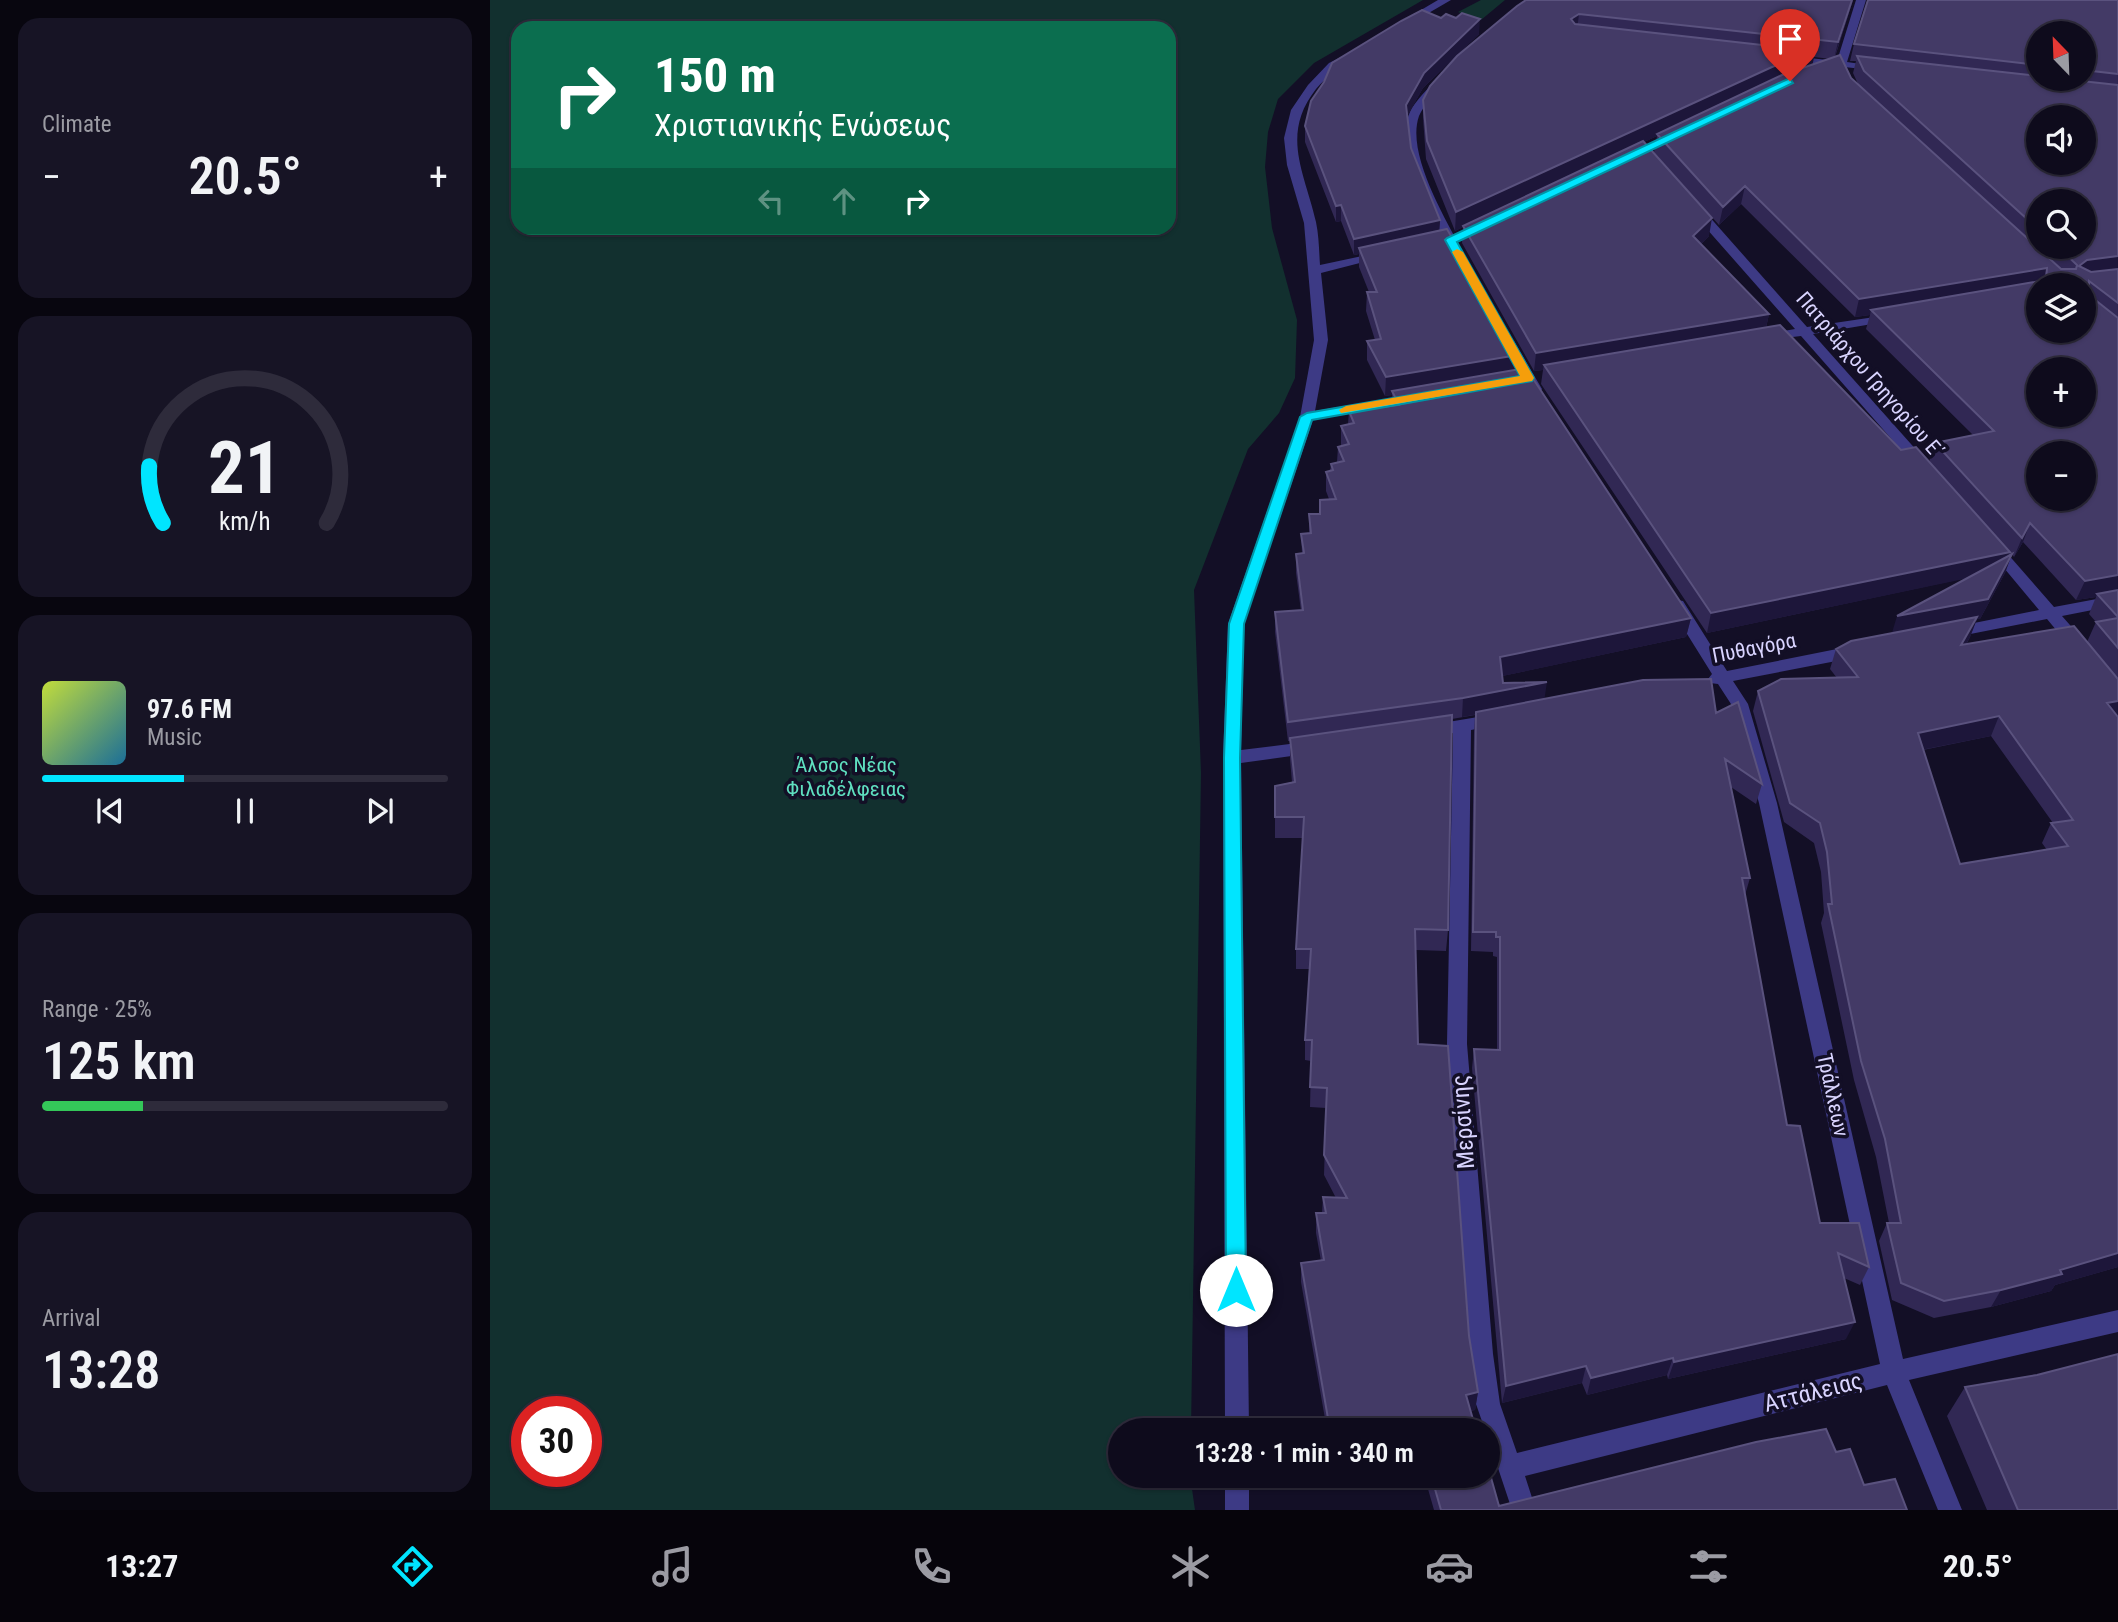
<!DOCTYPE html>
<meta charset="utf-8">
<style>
:root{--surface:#0e0b1c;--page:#171425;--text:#f1f3f6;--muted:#9b9ba3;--line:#2e2b3b;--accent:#00e5ff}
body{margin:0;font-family:"Roboto Condensed",sans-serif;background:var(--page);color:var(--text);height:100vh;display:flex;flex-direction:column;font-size:26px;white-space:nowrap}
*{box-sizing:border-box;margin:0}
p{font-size:23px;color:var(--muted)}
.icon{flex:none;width:38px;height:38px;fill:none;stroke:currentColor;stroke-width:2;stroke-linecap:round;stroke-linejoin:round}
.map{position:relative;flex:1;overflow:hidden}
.side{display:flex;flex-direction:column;gap:18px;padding:18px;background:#08060f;width:490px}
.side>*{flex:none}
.banner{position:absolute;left:21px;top:21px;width:665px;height:214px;border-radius:21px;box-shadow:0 2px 5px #0004,0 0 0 2px var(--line);background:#0b6e4f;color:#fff;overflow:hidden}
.needle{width:46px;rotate:337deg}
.tools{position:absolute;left:1536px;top:21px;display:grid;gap:14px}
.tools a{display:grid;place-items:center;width:70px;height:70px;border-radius:50%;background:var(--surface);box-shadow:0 2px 5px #0004,0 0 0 2px var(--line);font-size:35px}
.speed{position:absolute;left:21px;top:1396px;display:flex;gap:14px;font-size:35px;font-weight:700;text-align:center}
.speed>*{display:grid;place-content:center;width:91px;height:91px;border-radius:50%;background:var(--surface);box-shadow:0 2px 5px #0004,0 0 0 2px var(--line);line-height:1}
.speed .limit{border:10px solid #d22;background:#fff;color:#111}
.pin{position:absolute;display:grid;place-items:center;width:60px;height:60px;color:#fff;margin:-72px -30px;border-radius:50% 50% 50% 0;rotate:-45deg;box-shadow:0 0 7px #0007}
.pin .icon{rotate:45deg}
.me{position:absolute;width:77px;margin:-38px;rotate:0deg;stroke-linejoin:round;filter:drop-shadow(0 0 5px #0008)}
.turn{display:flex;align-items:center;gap:24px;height:147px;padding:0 28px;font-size:32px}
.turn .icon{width:91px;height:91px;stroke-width:2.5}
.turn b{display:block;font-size:49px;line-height:60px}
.lanes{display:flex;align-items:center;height:66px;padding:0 28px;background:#0003;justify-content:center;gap:35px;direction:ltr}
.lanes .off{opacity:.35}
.big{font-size:52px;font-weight:600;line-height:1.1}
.side .tile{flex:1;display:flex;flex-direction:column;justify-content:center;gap:10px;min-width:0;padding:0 24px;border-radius:21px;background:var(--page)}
.side .dial{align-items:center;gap:0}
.dial svg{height:182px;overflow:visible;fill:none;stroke:var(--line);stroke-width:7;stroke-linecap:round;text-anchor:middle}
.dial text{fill:var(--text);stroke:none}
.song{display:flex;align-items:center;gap:21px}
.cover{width:84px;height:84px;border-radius:10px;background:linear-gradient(135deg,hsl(70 70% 55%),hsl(200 70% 35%))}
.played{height:7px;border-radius:4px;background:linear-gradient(90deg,var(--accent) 35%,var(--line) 35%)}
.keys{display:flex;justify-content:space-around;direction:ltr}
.heat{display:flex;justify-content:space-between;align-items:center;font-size:38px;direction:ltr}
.charge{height:10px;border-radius:5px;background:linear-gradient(90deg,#34c759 25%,var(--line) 0)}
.trip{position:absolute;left:618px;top:1418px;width:392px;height:70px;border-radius:35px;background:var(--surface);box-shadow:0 2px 5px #0004,0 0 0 2px var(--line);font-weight:600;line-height:70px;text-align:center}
.menu{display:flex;height:112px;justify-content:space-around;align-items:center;background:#06040b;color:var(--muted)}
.menu .icon{width:49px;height:49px}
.menu .active{color:var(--accent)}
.menu b{font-size:32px;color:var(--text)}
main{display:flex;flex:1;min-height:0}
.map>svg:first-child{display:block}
.green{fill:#12302f;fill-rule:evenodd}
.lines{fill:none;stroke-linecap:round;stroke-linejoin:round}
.minor{fill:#3d3a85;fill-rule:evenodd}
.wall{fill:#312854;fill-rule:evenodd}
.shaded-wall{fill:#1d163a}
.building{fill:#433a66;stroke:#5a527e;stroke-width:2;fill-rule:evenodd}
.route{fill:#00e5ff;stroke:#0095a6;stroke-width:2}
.slow{fill:#f59e0b}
.labels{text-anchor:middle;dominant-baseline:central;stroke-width:7;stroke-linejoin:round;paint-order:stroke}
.street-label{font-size:21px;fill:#d9d4ff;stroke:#130f26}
.park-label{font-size:21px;fill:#5fe0c0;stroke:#130f26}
.near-street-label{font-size:24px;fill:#d9d4ff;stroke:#130f26}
</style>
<main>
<section class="side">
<div class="tile"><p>Climate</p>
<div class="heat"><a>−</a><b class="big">20.5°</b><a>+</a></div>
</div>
<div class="tile dial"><svg viewBox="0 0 100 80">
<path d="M14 69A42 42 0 1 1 86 69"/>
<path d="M14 69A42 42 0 0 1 8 44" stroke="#00e5ff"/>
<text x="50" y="56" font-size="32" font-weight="700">21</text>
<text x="50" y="72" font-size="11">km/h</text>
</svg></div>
<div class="tile">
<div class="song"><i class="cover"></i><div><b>97.6 FM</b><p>Music</p></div></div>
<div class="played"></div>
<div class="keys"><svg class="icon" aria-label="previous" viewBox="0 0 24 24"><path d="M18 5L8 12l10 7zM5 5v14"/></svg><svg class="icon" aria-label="pause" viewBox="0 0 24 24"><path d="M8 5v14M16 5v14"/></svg><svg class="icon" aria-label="next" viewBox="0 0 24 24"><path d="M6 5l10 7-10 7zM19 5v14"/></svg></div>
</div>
<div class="tile"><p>Range · 25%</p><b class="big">125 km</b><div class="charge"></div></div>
<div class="tile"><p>Arrival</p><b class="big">13:28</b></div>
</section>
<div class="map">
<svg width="1628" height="1510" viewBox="0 0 1628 1510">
<rect width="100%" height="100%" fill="#130f26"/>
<path class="green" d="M0 0H933L824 63 788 99 778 132 775 167 782 228 807 320 805 378 789 413 758 449 704 590 711 773 701 1430H630V1475H700L705 1510H0ZM28 28H679V228H28ZM37 1412H96V1472H37Z
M991 0H1015L991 20 968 12Z"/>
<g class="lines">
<path class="minor" d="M948 0H961L918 25 909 23Z
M1366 0H1376L1357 62 1392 67V71L1297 61 1296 59 1301 56 1347 61Z
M857 54 862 57C851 68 837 76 826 89 790 135 815 173 826 222 829 236 829 251 830 265L891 252 897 256 831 273 838 340 825 411 924 394 931 398 924 402 823 420 754 624 751 750 823 741 832 747 823 753 751 763 759 1430H735L733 758 738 624 810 417 824 340 814 223 797 165 794 138 801 110 818 85 839 63Z
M943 83 952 85C945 95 934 104 929 116 916 153 954 216 971 249L965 253 959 249C941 216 906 156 918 117 922 104 934 93 943 83Z
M1201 205H1209L1317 327 1405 314 1407 317 1400 321 1323 334 1437 462V468H1427L1311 336 1270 341V335L1305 329 1201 211Z
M1017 337 1024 341 1052 389 1050 392H1040L1038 389 1010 341Z
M1504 542 1509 544 1564 607 1628 595V605L1572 616 1594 641 1596 645 1594 649H1582L1557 619 1460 638 1454 637 1452 633 1454 629 1549 610 1499 550 1496 547 1499 544Z
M1187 600 1193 601 1237 671 1367 645 1375 651 1367 657 1243 681 1258 704 1287 803 1413 1359 1628 1310V1332L1419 1380 1472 1510H1448L1397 1385 1035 1476 1046 1510H1022L998 1438V1430H995L986 1404 979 1354 957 1044 963 733 940 737 931 731 940 725 1006 714 1015 720 1012 724 981 730 977 1044 1003 1354 1010 1404 1027 1453 1390 1364 1269 803 1241 704 1228 684 1220 683 1218 679 1222 674 1179 605Z
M735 1475H759V1510H735Z"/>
</g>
<path class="wall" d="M1363 0 1345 57 1361 78 1368 84 1363 73 1366 61H1360L1364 44 1628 0V1267L1565 1285 1561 1291 1501 1307 1444 1318 1402 1300 1389 1241 1397 1223H1399L1386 1157 1364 1080 1331 923 1334 913 1331 872 1324 843 1294 822 1263 711 1268 691 1347 678 1340 669 1346 649 1401 633 1476 578 1217 633 1051 384 1053 370 1044 371 972 243 973 227 965 231 936 159 933 118V100L1027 6ZM1549 33H1594V79H1549ZM1324 57 1341 59 1322 65ZM1167 136 1164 152 1229 225 1251 204 1365 317 1380 315 1376 329 1483 435 1445 443 1439 462 1411 450 1276 328 1279 314 1211 244 1219 236 1154 142ZM1549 201 1594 247H1549ZM1533 542 1586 600 1606 597 1599 614 1606 622 1597 642 1476 645 1480 637 1487 619H1490L1515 573 1522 554 1524 557ZM1501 736 1563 823H1561L1552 843 1557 850 1470 864 1433 750Z
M951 18 989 34 933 88 917 116 921 148 950 220 949 231 1028 355 1026 370 1201 618 1196 637 1012 676 1013 683 1055 699 1226 713 1272 784 1266 804 1241 787 1260 878 1255 895 1297 1125 1330 1223 1379 1267 1370 1285 1354 1278 1356 1339 1178 1379 1177 1375 1097 1395 1092 1383 1012 1403 982 1068 984 1049 1007 1050V957L1003 956V952L981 951 984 732 985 715 962 719 958 930 956 951 926 950 928 1044 988 1392 985 1410 980 1411 986 1430H837L811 1282V1263L831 1261 826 1233V1213H832L833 1197 846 1198 834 1175 836 1108 820 1107 821 1061 815 1060V1040L819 969H806V949L813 838H785V786L802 782 800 759V741H798L785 632V612L811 611 806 573V554L812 553 811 534 819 533V514H830L839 499 836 491V472L840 471 841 464 847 462 848 447 851 446V426L858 424 859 411 901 406 902 395 895 396 877 360V341L885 340 876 311 877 292H879L869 267V254L864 255 851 221 846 222 815 142V126Z
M1547 1375 1628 1510H1497L1457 1416 1475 1387Z
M1346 1452 1374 1485 1417 1510H944L934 1475H998L1009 1506Z"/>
<path class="shaded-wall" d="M1362 0H1363L1344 59 1348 42Z
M1089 14 1087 30 1081 19Z
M990 19 989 34 933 88 915 120 916 105 934 73Z
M1325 51 1322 68 1167 134V136L965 231 966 212 1282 67Z
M1255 186 1251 204 1229 225 1233 207Z
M851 205V221L846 222V206Z
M1222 218 1219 236 1200 254 1203 236Z
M950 220 949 236 869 248V254L864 255V239Z
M1628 256V273L1591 278 1589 266 1597 260Z
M1557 268 1551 285 1381 310 1380 315 1365 317 1369 299Z
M1279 314 1275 332 1054 365 1053 370 1044 371 1046 353Z
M1028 355 1026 374 902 391V395L895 396 896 377Z
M1540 523 1533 542 1524 557 1532 538Z
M1520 552 1512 571 1217 633 1221 613Z
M1522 554 1515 573 1490 619H1487L1480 637 1464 665 1401 636 1407 616Z
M1628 575V591L1607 594 1606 597 1586 600 1595 581Z
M1201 618 1196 637 1008 677 1010 657Z
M1057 682 1054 702 972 717 973 698Z
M1628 701V718L1617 703Z
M1509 716 1501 736 1421 752 1428 733Z
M1628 1253V1267L1565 1285 1561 1291 1501 1307 1511 1290 1570 1270Z
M1365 1322 1356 1339 1178 1379 1184 1362Z
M1183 1358 1177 1375 1097 1395 1101 1378Z
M1096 1366 1092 1383 1012 1403 1016 1386Z
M988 1392 985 1410 973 1413 976 1395Z
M926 1418 924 1430H876Z"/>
<path class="building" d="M1036 0H1362L1348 42 1089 14 1081 19 1085 24 1325 51 1282 67 966 212 937 141 933 100 940 86 967 56 1027 6Z
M1378 0H1628V74L1594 70V33H1549V65L1364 44Z
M932 10 951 18 956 14 966 18 972 13 990 19 934 73 916 105 921 148 950 220 864 239 851 205 846 206 815 126 821 101 834 82 842 63 911 21Z
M1350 55 1361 78 1571 269H1586L1587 265 1568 247H1594V201H1549V230L1374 71 1367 56 1549 76V79H1573L1628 85V256L1597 260 1589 266 1601 272 1628 269V303L1599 281V295L1628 318V575L1595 581 1540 523 1532 538 1445 443 1504 431 1381 310 1556 280 1557 268 1369 299 1255 186 1233 207 1167 134 1292 75ZM1549 117H1594V163H1549ZM1549 285H1594V331H1549ZM1549 369H1594V415H1549ZM1549 453H1594V499H1549Z
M1153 141 1222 218 1203 236 1279 314 1046 353 973 226Z
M957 229 1028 355 896 377 877 341 891 339 877 292H887L869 248Z
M1290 325 1411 450 1426 447 1520 552 1221 613 1054 365Z
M1036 368 1201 618 1010 657 1013 683 1057 682 973 698 798 722 785 612 813 610 806 554 814 553 811 534 821 533 819 514H830V500L846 499 836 472 843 470 841 464 854 461 848 447 859 444 851 426 864 423 859 411 909 405 902 391Z
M1522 554 1498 599 1407 616Z
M1628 590V617L1607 594Z
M1487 617 1471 645 1584 626 1628 679V701L1617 703 1628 717V1253L1570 1270 1572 1274 1511 1290 1454 1301 1411 1283 1397 1223H1411L1395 1139 1371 1061 1338 904H1342L1337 852 1330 823 1300 803 1268 691 1291 679 1368 677 1346 649 1361 641ZM1509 716 1583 820 1561 823 1578 846 1470 864 1428 733Z
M1628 618V648L1606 622Z
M1221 679 1226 713 1248 702 1272 784 1235 759 1260 878H1252L1297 1125 1310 1126 1330 1223H1369L1379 1267 1348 1253 1365 1322 1184 1362 1183 1358 1101 1378 1096 1366 1016 1386 984 1049 1010 1050V937H1006V932H983L986 712 1153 680Z
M962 715 958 930 925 929 928 1044 958 1046 979 1336 988 1392 976 1395 986 1430H929L926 1418 876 1430H840L811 1263 834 1260 826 1213H836L833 1197 857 1198 834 1155 837 1088 820 1087 822 1040H815L821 949H806L814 817H785V786L805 782 800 738Z
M1628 1354V1510H1528L1475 1387 1547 1375Z
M1336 1429 1346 1452 1360 1449 1374 1485 1405 1479 1417 1510H951L941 1475H998V1467L1009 1506 1266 1442Z"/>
<path class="route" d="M1300 78 1303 83 967 242 1044 378 1042 381 822 420 754 624 750 758 756 1290 753 1297 746 1299 739 1297 736 1290 734 758 739 624 810 417 817 413 1030 376 955 240 957 238Z"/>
<path class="slow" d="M967 249 973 252 1044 378 1042 381 851 413 849 410 856 406 1030 376 962 252Z"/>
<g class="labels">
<g class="street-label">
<text transform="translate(1380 375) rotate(49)">Πατριάρχου Γρηγορίου Ε΄</text>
<text transform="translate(1264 648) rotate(-11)">Πυθαγόρα</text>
<text transform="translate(1343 1095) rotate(78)">Τράλλεων</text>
</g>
<g class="park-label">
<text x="356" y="765">Άλσος Νέας<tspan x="356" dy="24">Φιλαδέλφειας</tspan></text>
</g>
<g class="near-street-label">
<text transform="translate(973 1122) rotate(-94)">Μερσίνης</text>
<text transform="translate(1323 1392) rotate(-14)">Αττάλειας</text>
</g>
</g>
</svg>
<div class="tools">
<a><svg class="needle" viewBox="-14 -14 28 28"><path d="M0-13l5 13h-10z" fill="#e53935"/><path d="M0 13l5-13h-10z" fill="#9b9ba3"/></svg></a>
<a><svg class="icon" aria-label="sound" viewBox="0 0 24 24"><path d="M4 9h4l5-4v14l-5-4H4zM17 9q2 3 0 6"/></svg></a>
<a><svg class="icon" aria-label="search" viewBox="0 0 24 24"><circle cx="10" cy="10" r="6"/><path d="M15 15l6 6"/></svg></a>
<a><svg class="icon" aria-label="layers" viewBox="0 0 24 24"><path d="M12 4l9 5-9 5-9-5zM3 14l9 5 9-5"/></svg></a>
<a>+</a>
<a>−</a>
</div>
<div class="speed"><div class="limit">30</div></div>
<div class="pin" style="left:1300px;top:81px;background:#d93025"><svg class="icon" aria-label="arrive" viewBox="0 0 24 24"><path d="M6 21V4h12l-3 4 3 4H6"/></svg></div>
<svg class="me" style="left:746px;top:1290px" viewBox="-20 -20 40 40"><circle r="19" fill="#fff"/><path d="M0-13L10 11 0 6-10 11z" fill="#00e5ff"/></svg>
<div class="trip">13:28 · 1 min · 340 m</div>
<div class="banner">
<div class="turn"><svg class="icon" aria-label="right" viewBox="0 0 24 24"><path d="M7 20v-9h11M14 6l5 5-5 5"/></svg><div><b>150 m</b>Χριστιανικής Ενώσεως</div></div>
<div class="lanes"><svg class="icon off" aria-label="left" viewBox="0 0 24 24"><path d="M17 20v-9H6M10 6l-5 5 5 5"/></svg><svg class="icon off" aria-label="ahead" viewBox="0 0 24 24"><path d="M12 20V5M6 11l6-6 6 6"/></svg><svg class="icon" aria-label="right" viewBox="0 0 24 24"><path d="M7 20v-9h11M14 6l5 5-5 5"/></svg></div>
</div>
</div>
</main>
<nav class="menu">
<b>13:27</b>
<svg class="icon active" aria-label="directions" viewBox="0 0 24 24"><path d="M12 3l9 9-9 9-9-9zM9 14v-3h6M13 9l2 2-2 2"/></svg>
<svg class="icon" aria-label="music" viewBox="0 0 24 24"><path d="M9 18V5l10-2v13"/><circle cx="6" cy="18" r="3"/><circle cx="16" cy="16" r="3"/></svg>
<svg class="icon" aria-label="phone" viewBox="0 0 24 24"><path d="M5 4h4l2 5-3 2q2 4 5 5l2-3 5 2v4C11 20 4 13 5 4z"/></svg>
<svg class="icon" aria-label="climate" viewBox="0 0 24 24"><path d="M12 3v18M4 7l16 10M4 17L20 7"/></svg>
<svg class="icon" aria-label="car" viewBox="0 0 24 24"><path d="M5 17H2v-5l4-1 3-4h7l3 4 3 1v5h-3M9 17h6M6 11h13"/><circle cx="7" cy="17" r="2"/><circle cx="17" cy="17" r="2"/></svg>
<svg class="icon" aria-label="filters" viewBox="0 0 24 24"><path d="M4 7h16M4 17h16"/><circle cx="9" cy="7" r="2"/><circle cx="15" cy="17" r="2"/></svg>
<b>20.5°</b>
</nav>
